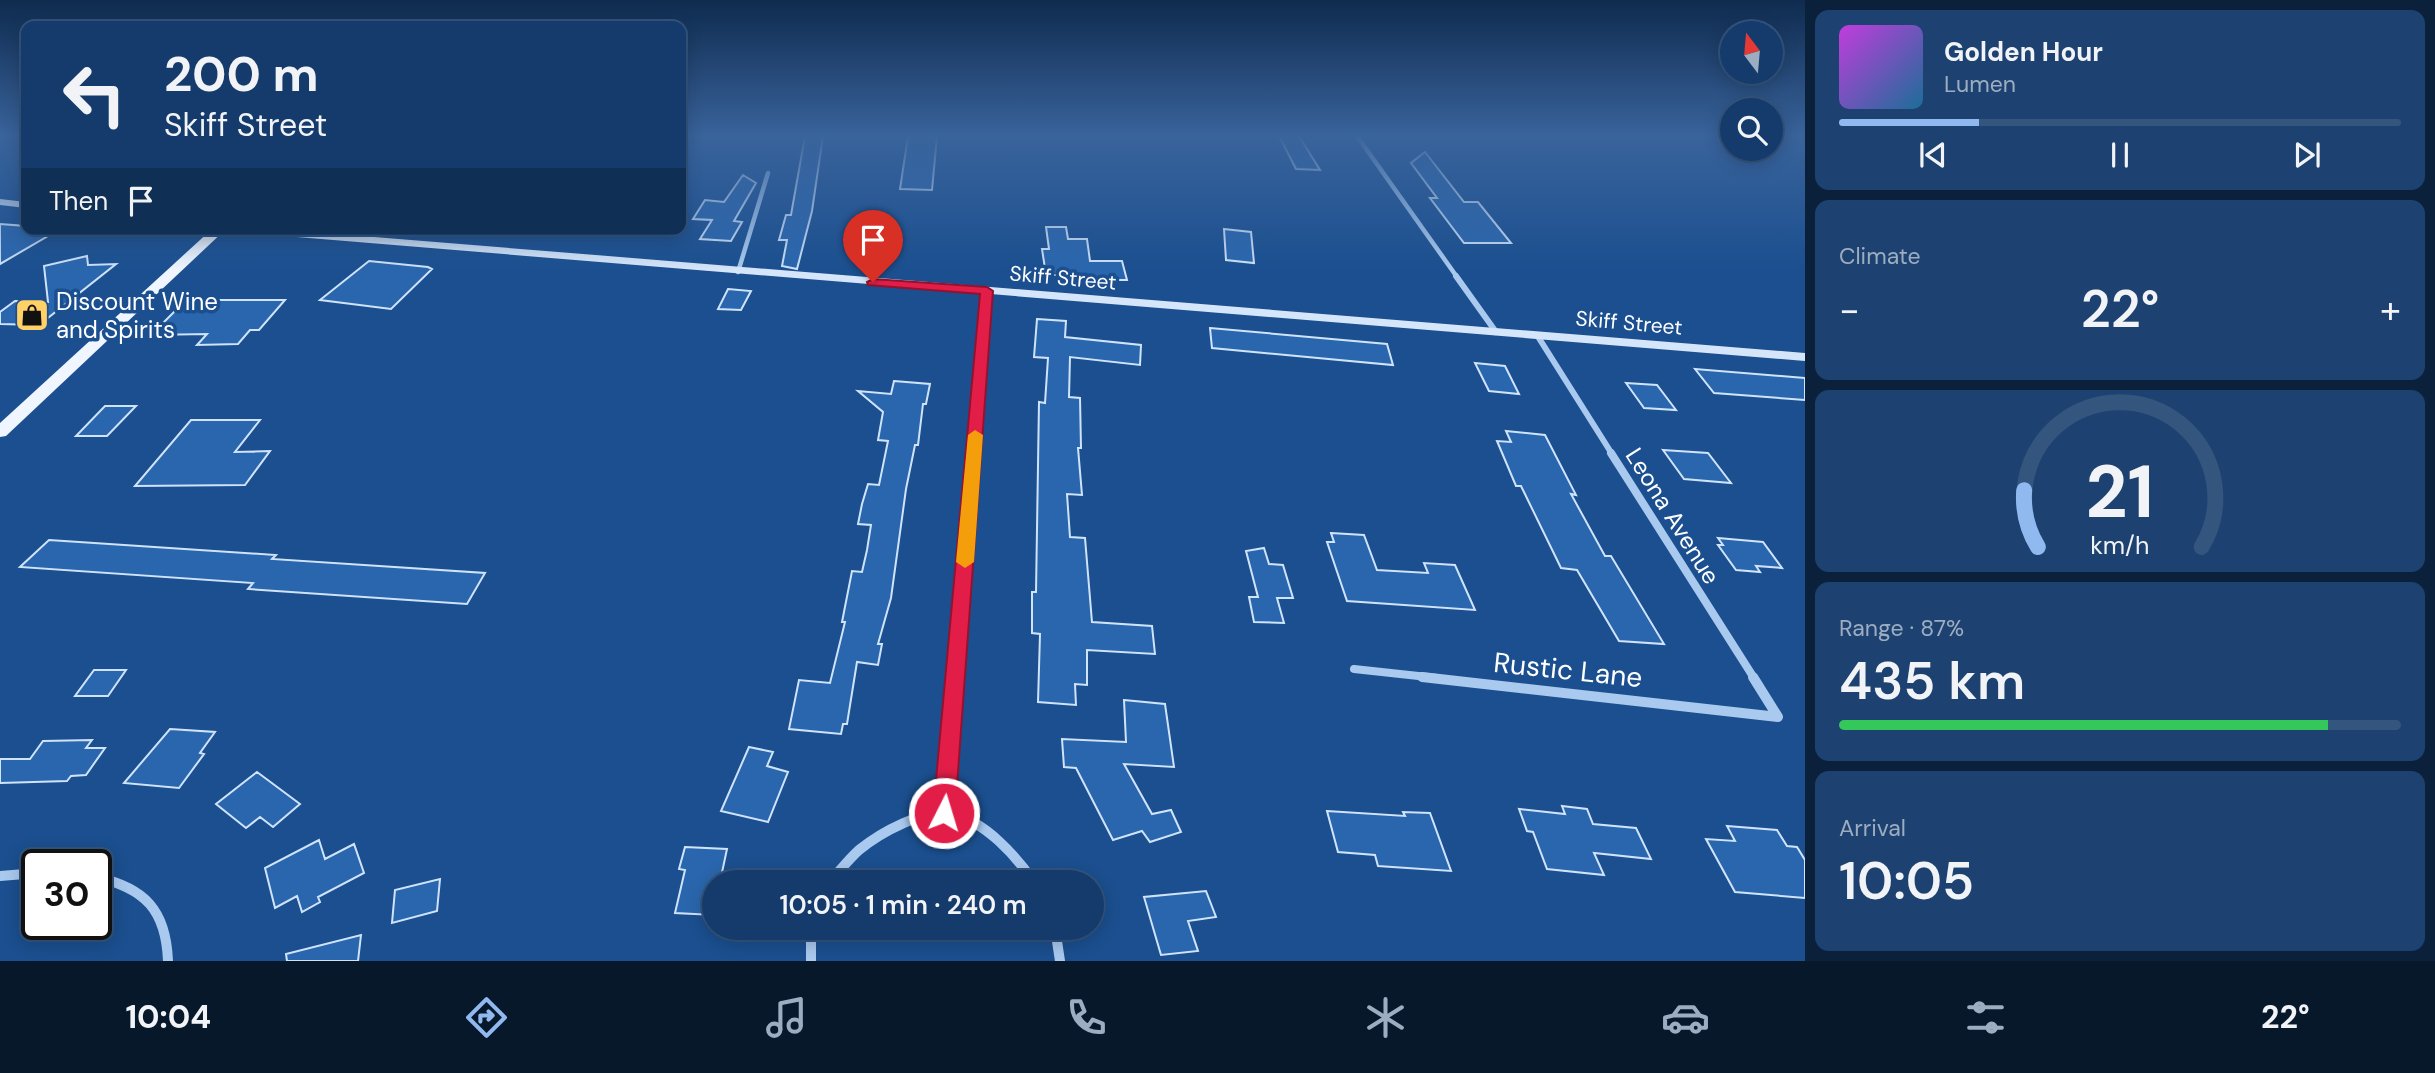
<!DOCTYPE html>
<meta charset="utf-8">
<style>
:root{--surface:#143b6b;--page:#1d4271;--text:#f1f3f6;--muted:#9dadc1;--line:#33557e;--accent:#90b9f0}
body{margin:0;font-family:"DM Sans",sans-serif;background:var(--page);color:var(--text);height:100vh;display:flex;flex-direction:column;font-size:26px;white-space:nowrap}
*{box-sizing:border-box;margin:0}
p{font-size:23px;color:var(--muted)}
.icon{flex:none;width:38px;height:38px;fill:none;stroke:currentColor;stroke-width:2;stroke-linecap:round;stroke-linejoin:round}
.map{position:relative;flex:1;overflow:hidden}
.side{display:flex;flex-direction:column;gap:10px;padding:10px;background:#0b203b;width:630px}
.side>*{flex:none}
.banner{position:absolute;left:21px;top:21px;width:665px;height:214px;border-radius:14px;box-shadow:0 4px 18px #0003,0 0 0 2px var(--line);background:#143b6b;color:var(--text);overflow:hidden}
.needle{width:46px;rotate:344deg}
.controls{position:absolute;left:1720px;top:21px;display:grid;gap:14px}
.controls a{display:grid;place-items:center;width:63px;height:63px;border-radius:50%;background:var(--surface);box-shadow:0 4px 18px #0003,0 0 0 2px var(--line);font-size:35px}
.speed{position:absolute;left:21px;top:849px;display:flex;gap:14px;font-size:35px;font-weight:700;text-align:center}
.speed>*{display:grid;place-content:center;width:91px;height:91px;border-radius:50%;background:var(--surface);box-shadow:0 4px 18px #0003,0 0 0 2px var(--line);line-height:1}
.speed .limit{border:4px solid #111;border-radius:10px;background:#fff;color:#111}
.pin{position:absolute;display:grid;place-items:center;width:60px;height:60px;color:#fff;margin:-72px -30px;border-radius:50% 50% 50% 0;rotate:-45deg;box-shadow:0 0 7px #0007}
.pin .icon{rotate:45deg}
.me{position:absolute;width:77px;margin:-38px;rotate:5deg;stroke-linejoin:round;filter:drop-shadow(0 0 5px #0008)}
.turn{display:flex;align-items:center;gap:24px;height:147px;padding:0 28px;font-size:32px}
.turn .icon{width:91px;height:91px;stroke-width:2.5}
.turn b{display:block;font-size:49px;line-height:60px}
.then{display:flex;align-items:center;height:66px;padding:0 28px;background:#0003;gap:14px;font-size:26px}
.big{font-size:52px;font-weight:600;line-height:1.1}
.side .card{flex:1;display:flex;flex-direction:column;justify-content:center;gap:10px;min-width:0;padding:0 24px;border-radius:14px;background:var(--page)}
.side .dial{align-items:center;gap:0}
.dial svg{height:182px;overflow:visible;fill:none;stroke:var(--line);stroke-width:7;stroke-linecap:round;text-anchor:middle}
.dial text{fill:var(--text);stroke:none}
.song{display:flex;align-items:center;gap:21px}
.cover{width:84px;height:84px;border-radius:10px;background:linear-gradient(135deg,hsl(290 70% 55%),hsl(200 70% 35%))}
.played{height:7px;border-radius:4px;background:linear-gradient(90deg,var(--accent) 25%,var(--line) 25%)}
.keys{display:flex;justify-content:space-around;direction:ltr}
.heat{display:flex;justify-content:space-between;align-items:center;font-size:38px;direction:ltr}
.charge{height:10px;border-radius:5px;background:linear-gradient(90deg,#34c759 87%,var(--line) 0)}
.trip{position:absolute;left:702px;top:870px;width:402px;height:70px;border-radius:35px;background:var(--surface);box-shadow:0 4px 18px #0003,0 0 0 2px var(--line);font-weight:600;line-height:70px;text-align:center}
.tabs{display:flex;height:112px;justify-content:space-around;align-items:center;background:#08182b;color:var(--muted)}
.tabs .icon{width:49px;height:49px}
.tabs .on{color:var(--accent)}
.tabs b{font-size:32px;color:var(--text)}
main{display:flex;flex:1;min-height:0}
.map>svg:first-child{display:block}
.building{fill:#2a66ad;stroke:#cfe3fa;stroke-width:2}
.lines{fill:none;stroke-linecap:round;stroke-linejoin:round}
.minor-far3{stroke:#a9c9ee;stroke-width:4.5}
.minor-far2{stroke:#a9c9ee;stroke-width:6}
.minor-far1{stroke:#a9c9ee;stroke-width:8}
.minor{stroke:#a9c9ee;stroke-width:10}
.secondary{fill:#d6e6fa;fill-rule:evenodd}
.primary{fill:#f0f6ff;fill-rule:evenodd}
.route{fill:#e11d48;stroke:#92132f;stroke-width:2}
.slow{fill:#f59e0b}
.labels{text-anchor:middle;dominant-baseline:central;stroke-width:7;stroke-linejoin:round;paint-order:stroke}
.far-street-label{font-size:21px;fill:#fff;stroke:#1b4f8f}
.poi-label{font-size:24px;fill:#fff;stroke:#1b4f8f;text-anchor:start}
.street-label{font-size:24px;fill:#fff;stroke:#1b4f8f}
.near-street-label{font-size:28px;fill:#fff;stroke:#1b4f8f}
</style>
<main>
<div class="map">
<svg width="1805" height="961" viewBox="0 0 1805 961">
<rect width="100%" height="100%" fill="#1b4f8f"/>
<path class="building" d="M805 136H823L812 211 797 269 782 266 787 240H779L786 215H791Z
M908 136H937L932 190 900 189Z
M1279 136H1299L1320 170 1296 169Z
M1425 152 1464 202H1478L1511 243H1464L1430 198H1437L1411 163Z
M743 175 756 183 734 221 742 222 731 241 700 239 712 220 693 219 705 200 724 202Z
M870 217H889L888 240H868Z
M0 224 26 226V229H60L0 264Z
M1046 227H1066L1068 239H1087L1090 261H1122L1127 280H1090L1089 275H1046L1042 249H1049Z
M1224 229 1251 232 1254 263 1226 260Z
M87 256 88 265 116 264 39 325 0 324V312L15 301 48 302 44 266Z
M369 261 428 267 432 269 391 309 320 300Z
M728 289 751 291 741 310 718 309Z
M186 300H285L259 330H250L238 344 197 345 207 334 151 335Z
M1037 319 1066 321 1065 337 1141 345 1140 365 1070 357 1069 397 1080 398 1081 448H1078L1082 495 1067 494 1070 537 1085 538 1092 622 1152 626 1155 654 1087 650V685L1075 684 1076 705 1038 702 1040 634 1032 633V592H1036L1039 402 1045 403 1048 358 1034 357Z
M1210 328 1387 344 1393 365 1212 348Z
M1475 363 1505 366 1519 394 1489 391Z
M1695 369 1805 378V400L1714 393Z
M894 381 930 384 926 404H923L918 445H915L906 489 891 598 878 644H882L878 665 857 662 847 724H843L841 734 789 729 799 680 830 683 845 622H842L852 571 862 572 867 550 871 525 858 524 862 504 868 484 879 485 888 441 878 440 883 412 858 391 891 394Z
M1626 383 1657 385 1676 410 1644 408Z
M105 406H136L107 436H76Z
M191 420H260L235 452 270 451 245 485 135 486Z
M1506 431 1545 435 1576 495 1571 494 1605 556H1611L1664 644 1619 641 1577 570 1561 568 1521 486H1516L1497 441 1511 442Z
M1663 450 1708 453 1731 483 1684 479Z
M1331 533 1364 535 1377 570 1428 573 1424 563 1455 565 1475 610 1347 601 1327 542H1334Z
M1718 538 1763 542 1782 568 1756 566 1760 572 1736 570 1718 545H1723Z
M49 540 276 555 272 559 485 573 467 604 248 589 253 583 20 567Z
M1264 548 1269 564 1283 565 1293 598H1277L1284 623 1254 622 1249 597H1258L1246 551Z
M94 670H126L108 696H75Z
M1124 700 1165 704 1174 767 1124 764 1152 814 1171 810 1181 832 1150 842 1142 831 1113 840 1076 768 1064 767 1062 739 1126 742Z
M170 729 215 732 200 753 204 754 179 788 124 783Z
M92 740 86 748H105L86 775 71 776 67 781 0 783V759H30L43 741Z
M749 747 773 752 767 766 788 772 768 822 721 811Z
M257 772 300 804 273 827 260 817 246 828 216 804Z
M1562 806 1587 809 1593 824 1636 828 1651 859 1594 853 1604 875 1547 869 1533 832 1527 831 1519 809 1565 814Z
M1327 811 1405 816 1403 812 1430 813 1451 871 1378 866 1375 855 1338 852Z
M1727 826 1777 830 1787 846 1797 847 1805 860V898L1735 892 1706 839 1735 841Z
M319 840 325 859 354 844 364 873 318 897 320 902 302 912 297 896 275 908 265 868Z
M685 847 727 849 720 882H714V915L675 913 685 870 679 869Z
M440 879 437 911 392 923 395 890Z
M1206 891 1216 917 1188 921 1198 951 1161 955 1144 897Z
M361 935 358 961H287L286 954Z"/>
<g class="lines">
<path class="minor-far3" d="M1357 136 1457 277
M738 272 768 173"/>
<path class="minor-far2" d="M1456 276 1496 332
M1537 335 1612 454
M974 454 987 291"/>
<path class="minor-far1" d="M1611 453 1754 678
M1354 669 1437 678
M955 678 974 453"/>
<path class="minor" d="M1422 677 1778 717
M1753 677 1778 717
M944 813 955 677
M0 876 37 873
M96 877C145 888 166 910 168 961
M829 882C839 872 848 860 859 850 880 833 924 808 952 814 985 821 1016 856 1034 882
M811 928V961
M1055 928 1060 961"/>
<path class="secondary" d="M0 199 26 202V208L0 205Z
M230 229H275L1805 353V361L235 232Z"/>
<path class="primary" d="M212 229H226L6 436 0 437V423Z"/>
</g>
<linearGradient id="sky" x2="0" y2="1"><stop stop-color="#0f2b4f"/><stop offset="0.5" stop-color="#39639b"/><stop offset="1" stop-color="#39639b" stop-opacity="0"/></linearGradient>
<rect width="1805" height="271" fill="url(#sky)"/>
<path class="route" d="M873 279 987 287 993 291 955 813 952 820 944 823 937 820 933 813 980 294 868 285 867 282Z"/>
<path class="slow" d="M975 430 983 435 974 562 965 568 956 562 968 435Z"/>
<defs>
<g id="shop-square" transform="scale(1.75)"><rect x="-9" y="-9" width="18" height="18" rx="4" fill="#ffd166" stroke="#1b4f8f"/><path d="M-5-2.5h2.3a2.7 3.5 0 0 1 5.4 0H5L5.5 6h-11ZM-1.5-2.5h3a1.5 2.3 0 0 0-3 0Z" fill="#111"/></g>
</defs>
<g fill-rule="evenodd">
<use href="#shop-square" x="32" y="315"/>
</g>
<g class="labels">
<g class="far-street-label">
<text transform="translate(1063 278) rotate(5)">Skiff Street</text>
<text transform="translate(1629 323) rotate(5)">Skiff Street</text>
</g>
<g class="poi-label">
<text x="56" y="301">Discount Wine<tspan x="56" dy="28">and Spirits</tspan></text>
</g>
<g class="street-label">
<text transform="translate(1673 516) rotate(58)">Leona Avenue</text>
</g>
<g class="near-street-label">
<text transform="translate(1568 670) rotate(6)">Rustic Lane</text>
</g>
</g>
</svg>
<div class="controls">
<a><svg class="needle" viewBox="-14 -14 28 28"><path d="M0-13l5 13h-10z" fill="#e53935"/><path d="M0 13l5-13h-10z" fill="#9dadc1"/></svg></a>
<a><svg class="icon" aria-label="search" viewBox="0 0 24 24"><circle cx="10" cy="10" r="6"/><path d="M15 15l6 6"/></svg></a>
</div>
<div class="speed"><div class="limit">30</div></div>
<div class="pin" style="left:873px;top:282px;background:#d93025"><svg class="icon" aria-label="arrive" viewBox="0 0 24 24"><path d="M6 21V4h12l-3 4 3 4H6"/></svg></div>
<svg class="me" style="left:944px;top:813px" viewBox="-20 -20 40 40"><circle r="17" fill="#e11d48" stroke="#fff" stroke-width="3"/><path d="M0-11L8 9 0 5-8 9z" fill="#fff"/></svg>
<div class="trip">10:05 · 1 min · 240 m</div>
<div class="banner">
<div class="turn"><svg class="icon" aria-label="left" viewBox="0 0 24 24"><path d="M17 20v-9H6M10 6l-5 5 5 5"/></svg><div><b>200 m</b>Skiff Street</div></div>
<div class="then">Then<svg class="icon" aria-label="arrive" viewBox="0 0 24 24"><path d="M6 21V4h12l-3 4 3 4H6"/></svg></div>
</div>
</div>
<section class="side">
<div class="card">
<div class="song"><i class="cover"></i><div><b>Golden Hour</b><p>Lumen</p></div></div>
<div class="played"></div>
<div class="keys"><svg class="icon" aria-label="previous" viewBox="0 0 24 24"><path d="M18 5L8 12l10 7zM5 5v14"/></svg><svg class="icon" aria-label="pause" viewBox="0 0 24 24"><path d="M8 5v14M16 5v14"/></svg><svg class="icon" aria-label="next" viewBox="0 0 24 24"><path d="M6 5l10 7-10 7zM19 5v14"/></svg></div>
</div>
<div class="card"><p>Climate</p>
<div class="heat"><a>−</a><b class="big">22°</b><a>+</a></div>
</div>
<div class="card dial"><svg viewBox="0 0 100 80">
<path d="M14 69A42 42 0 1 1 86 69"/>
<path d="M14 69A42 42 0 0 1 8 44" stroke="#90b9f0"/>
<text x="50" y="56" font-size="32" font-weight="700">21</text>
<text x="50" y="72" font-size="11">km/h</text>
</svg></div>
<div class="card"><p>Range · 87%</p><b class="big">435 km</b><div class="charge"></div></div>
<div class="card"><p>Arrival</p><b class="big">10:05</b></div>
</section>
</main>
<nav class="tabs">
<b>10:04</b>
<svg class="icon on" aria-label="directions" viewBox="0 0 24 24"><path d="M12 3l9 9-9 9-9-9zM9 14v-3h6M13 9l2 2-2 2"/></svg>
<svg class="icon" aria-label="music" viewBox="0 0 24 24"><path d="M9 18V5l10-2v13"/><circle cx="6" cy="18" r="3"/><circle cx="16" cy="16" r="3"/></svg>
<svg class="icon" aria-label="phone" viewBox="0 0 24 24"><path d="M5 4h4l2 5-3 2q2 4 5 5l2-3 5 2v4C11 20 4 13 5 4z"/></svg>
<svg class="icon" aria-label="climate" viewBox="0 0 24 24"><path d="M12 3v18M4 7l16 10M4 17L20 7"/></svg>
<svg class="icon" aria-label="car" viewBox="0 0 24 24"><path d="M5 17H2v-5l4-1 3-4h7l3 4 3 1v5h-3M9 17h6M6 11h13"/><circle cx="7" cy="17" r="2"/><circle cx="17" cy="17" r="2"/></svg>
<svg class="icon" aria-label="filters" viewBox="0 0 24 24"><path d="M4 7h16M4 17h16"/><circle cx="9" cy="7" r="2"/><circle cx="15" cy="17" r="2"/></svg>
<b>22°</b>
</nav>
